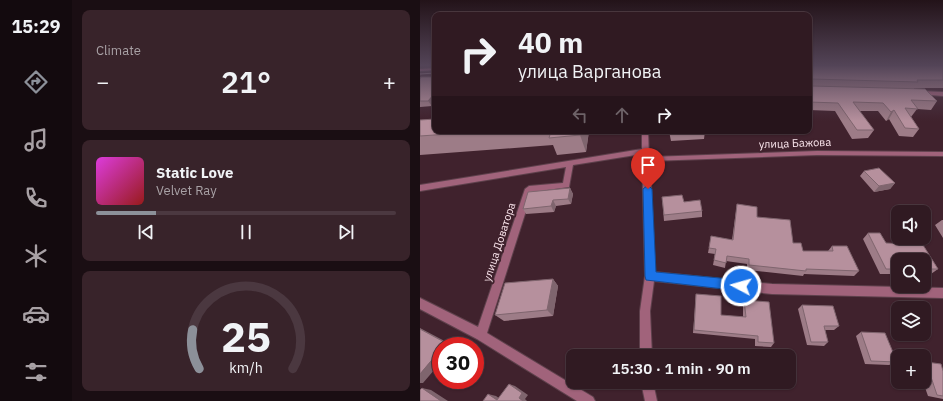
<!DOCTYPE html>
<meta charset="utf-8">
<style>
:root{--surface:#301a22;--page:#38232a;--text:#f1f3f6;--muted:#a8a1a5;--line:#4b3840;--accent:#8c9099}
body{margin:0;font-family:"IBM Plex Sans",sans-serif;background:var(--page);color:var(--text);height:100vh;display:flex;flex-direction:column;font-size:15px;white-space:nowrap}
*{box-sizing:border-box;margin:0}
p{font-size:13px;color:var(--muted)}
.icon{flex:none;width:22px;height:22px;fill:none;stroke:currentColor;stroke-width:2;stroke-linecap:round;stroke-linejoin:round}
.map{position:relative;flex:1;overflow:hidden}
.panel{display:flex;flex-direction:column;gap:10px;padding:10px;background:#1a0e13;width:348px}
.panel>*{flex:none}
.top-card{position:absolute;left:12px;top:12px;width:380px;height:122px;border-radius:8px;box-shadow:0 1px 3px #0004,0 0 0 1px var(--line);background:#301a22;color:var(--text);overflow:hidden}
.controls{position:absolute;left:471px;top:205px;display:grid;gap:8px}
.controls a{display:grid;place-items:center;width:40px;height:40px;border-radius:8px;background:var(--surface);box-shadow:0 1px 3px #0004,0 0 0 1px var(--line);font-size:20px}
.speed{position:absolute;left:12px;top:337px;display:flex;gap:8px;font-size:20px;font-weight:700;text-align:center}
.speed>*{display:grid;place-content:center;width:52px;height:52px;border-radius:50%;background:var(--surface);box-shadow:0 1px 3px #0004,0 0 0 1px var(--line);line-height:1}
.speed .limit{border:6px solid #d22;background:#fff;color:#111}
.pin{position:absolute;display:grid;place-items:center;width:34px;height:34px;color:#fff;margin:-41px -17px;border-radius:50% 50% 50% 0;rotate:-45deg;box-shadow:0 0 4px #0007}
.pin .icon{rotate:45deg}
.me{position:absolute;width:44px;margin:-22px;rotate:276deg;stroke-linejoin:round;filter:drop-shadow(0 0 3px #0008)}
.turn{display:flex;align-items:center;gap:14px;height:84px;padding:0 20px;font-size:18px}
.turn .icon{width:52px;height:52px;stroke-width:2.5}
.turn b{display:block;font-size:28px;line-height:34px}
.lanes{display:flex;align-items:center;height:38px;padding:0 20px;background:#0003;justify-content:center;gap:20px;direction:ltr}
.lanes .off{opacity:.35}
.big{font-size:30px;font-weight:600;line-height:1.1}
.panel .tile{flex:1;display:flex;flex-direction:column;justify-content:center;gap:6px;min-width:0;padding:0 14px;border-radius:8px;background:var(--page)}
.panel .dial{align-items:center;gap:0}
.dial svg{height:104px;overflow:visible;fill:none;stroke:var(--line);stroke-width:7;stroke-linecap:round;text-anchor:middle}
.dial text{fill:var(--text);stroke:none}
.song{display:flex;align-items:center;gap:12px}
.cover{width:48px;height:48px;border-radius:6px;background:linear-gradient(135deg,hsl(300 70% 55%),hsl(0 70% 35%))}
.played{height:4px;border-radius:2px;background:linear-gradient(90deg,var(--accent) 20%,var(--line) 20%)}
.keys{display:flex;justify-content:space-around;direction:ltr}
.heat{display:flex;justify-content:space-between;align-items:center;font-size:22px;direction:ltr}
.trip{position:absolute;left:146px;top:349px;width:230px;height:40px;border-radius:8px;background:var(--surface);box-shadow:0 1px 3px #0004,0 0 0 1px var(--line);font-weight:600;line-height:40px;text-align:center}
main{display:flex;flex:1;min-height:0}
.menu{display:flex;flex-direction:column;width:72px;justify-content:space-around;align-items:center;background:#130a0e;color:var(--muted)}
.menu .icon{width:28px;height:28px}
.menu .on{color:var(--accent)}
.menu b{font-size:18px;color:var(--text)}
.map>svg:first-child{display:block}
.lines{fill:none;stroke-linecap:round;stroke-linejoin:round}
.street-casing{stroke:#5e414c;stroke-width:2}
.secondary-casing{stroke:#5e414c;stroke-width:2}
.street{fill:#a1637b;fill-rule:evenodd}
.secondary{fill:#e280a7;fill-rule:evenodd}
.tram{stroke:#b69ea6;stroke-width:1}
.wall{fill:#9d7c87}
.shaded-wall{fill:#7f656e}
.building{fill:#b6909d;stroke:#7f656e}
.route{fill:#1a73e8;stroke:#114b97}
.labels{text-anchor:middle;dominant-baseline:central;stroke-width:4;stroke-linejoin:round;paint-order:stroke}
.street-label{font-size:11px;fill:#fbe6ed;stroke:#40222d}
</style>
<main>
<nav class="menu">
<b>15:29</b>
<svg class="icon on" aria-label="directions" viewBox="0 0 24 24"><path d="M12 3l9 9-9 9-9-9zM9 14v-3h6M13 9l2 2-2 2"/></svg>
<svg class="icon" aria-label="music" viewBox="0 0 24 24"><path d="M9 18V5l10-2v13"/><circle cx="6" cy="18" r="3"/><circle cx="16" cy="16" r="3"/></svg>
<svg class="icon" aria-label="phone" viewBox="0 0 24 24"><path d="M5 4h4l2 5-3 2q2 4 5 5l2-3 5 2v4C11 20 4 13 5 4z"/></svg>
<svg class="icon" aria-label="climate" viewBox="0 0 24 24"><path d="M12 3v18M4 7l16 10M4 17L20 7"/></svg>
<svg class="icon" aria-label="car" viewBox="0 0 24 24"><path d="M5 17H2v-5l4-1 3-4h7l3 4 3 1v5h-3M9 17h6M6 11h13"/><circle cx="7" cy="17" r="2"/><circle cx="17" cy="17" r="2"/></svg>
<svg class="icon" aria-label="filters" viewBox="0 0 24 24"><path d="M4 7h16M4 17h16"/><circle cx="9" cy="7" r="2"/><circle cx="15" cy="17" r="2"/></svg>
</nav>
<section class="panel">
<div class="tile"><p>Climate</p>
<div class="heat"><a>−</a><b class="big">21°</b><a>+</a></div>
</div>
<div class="tile">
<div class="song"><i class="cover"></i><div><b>Static Love</b><p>Velvet Ray</p></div></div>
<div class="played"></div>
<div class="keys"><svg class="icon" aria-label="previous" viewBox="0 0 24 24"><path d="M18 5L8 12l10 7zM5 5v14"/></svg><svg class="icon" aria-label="pause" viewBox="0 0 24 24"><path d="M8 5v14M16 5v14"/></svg><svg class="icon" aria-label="next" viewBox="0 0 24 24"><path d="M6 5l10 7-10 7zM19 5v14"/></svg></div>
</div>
<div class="tile dial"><svg viewBox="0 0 100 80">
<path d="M14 69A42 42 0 1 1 86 69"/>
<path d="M14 69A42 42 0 0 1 9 39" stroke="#8c9099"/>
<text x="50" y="56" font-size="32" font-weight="700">25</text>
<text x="50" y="72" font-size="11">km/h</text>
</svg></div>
</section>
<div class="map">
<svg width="523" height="401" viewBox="0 0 523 401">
<rect width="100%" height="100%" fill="#40222d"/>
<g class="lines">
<g class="street-casing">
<path id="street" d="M500 91 523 92V96L498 94V92Z
M222 131H228L229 157 397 151 523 152V156L397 155 230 161 235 272 352 284 523 288V298L352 294 234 281 230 311 232 356H220V311L225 276 222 154 153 165 149 187 112 192 67 333 173 397 175 401H157L57 339 0 309V298L58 327 105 189 109 186 143 183 146 167 0 191V185L222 149Z
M221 382H233L237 401H225Z"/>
</g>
<g class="secondary-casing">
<path id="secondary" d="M15 68V70L0 71V69Z"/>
</g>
<use href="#street" class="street"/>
<use href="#secondary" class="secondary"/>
<path class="tram" d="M0 74 15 73"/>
</g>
<path class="wall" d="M389 65H523V88H494V89L517 101 511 110 497 109 491 117 499 129 493 137 479 136 469 119 466 121 458 111H439L454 130 448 138 432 139 415 111 389 110Z
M0 79 12 106 0 107Z
M0 120 15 131H169L166 152 137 155 133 145 0 155Z
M249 131H285L284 139 251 141Z
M444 171 475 183 470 189 454 192 440 176Z
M150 188 153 194 151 204 136 206 134 212 106 214 103 209Z
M242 197 264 202 282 211V217L244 221Z
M317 204 373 243 383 251H408L412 246 439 271 434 276 384 274 383 276 327 270V264L306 261 305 268 293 265 295 254 288 253 291 236 312 240Z
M522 220H523V238L515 225Z
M448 233H460L466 243 503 245 518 269 511 274H504V260H478V274H460L443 239Z
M133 279 138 286 133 316 84 321 75 315Z
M276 294 301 315 323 317V305L324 300 354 343 351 347 335 346V339L273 333Z
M382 305 419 326 414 330H405L408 342 404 346 387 345 378 309Z
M441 332 477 362 469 365 445 364 436 336Z
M504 362H506L523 371V399L508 396 503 382H504Z
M265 382H289V384L288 386 266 387Z"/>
<path class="shaded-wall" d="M15 93V103L12 106 8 101Z
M474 110 469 119 466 121 471 112Z
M161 131H169L166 152 160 135Z
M475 183 470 189 454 192 459 186Z
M150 188 153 194 151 204 148 199Z
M133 200 136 206 134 212 131 206Z
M133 279 138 286 133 316 127 310Z
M0 328 34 346H24L0 329Z
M21 349V362L3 383H0V374Z
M89 384 95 386 108 395 105 399 107 401H103L99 398Z
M2 388 11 390 28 401H21Z
M68 394 76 396 83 401 77 400Z"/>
<path class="building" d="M389 65H523V80H497L498 82 392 79 390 81 392 86 505 89 517 101 491 100 498 109 485 108 499 129 485 128 474 110 471 112 463 103 433 102 454 130H437L418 103 389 102Z
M1 77H15V93L8 101H0V79Z
M15 119V131H71L0 136V120Z
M131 131H161L160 135 129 138Z
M459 168 475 183 459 186 444 171Z
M150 188 148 199 133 200 131 206 103 209 108 192Z
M262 195 264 202 280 200 282 211 244 215 242 197Z
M317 204 337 207V217L370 220 373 243H381L383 251H413L412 246H427L439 271 386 269V271L329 265V259L307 256 306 263 294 260 296 249 289 248 291 236 313 240Z
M448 233H460L466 243 503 245 518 269H504V260H478V269H466Z
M133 279 127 310 75 315 85 283Z
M276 294 301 296V315L326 317 324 300 349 302 354 343 338 342V336L274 330Z
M382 305 413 306 419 326H404L408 342H391Z
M0 329 26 343 24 346H21V349L0 374Z
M441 332 465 333 477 362 451 361Z
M279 349V356H258L257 350Z
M506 362 521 364 523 371V396L517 395Z
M266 382H289V384L266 385Z
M89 384 102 393 99 398 103 401H63L68 394 77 400Z
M2 388 21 401H0V390Z"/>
<linearGradient id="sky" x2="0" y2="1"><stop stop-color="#231319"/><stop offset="0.54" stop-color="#534457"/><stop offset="1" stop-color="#534457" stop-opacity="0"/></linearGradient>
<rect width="523" height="121" fill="url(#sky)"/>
<path class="route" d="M228 185 232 189 236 272 321 280 325 282 327 286 325 289 321 291 226 280 225 276 223 189Z"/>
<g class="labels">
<g class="street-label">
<text transform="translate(375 143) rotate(-2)">улица Бажова</text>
<text transform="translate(79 242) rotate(-72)">улица Доватора</text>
</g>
</g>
</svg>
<div class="controls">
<a><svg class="icon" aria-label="sound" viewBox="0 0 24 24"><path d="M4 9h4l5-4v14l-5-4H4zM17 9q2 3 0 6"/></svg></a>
<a><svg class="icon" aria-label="search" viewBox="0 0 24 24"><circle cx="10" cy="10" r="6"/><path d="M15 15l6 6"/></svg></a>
<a><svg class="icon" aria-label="layers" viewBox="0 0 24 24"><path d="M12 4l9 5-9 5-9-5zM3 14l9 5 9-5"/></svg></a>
<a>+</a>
</div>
<div class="speed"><div class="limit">30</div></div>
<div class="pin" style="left:228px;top:189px;background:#d93025"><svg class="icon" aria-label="arrive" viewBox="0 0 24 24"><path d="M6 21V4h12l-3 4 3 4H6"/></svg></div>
<svg class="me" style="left:321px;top:286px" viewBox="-20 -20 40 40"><circle r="17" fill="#1a73e8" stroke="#fff" stroke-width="3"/><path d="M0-11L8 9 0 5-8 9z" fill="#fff"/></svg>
<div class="trip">15:30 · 1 min · 90 m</div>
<div class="top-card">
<div class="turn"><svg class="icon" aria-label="right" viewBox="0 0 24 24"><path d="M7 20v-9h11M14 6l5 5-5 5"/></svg><div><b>40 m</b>улица Варганова</div></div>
<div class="lanes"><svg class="icon off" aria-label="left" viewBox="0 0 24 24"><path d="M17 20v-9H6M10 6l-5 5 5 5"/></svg><svg class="icon off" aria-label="ahead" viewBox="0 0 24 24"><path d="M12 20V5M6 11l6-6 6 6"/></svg><svg class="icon" aria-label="right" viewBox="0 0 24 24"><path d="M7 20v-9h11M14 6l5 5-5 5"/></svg></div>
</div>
</div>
</main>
